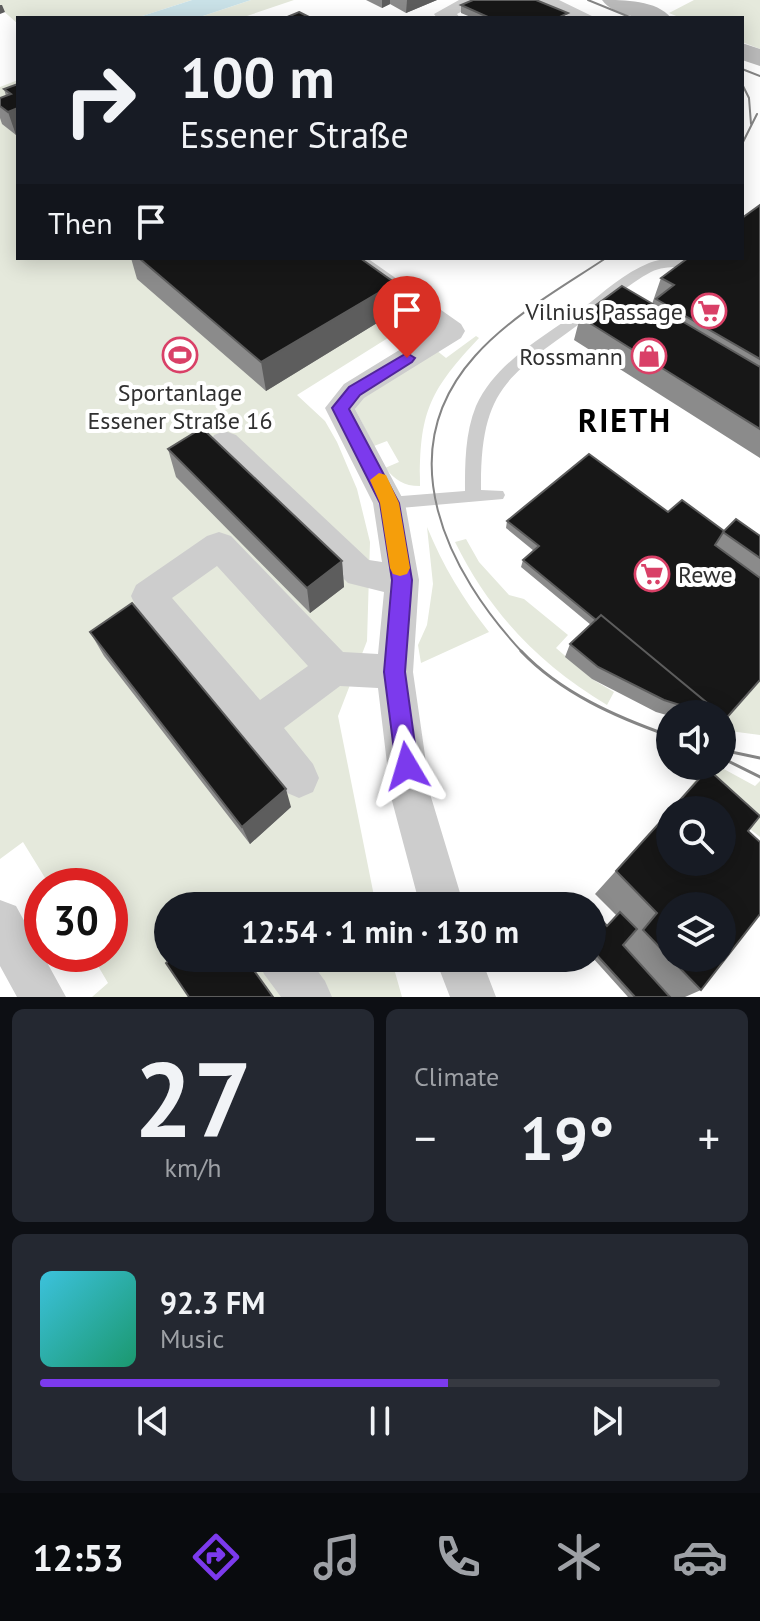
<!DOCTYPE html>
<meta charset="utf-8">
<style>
:root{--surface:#171b24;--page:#242831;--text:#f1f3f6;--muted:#9ea1a6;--line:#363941;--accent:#7c3aed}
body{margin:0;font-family:"PT Sans",sans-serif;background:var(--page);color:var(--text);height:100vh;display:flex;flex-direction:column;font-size:30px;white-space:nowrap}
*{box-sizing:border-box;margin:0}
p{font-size:26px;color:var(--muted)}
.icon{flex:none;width:44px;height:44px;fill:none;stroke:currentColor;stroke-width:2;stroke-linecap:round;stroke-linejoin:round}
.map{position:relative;height:997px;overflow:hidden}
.side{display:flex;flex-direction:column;gap:12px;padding:12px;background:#0d0f14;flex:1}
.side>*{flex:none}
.top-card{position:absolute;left:16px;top:16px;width:728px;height:244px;border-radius:0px;box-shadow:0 4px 20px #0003;background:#171b24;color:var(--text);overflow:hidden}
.tools{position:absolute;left:656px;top:700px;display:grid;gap:16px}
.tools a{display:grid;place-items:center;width:80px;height:80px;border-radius:50%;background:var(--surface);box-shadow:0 4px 20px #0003;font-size:40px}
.speed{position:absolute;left:24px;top:868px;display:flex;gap:16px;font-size:40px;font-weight:700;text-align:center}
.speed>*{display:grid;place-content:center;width:104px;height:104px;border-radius:50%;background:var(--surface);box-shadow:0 4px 20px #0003;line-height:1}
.speed .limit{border:12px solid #d22;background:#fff;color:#111}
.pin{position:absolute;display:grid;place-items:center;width:68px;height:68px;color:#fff;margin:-82px -34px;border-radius:50% 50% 50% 0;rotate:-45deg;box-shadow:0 0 8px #0007}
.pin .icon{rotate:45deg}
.me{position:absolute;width:88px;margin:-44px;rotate:353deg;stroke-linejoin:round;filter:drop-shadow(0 0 6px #0008)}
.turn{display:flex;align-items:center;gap:28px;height:168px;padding:0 32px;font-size:36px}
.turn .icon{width:104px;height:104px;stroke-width:2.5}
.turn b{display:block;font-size:56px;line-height:68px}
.then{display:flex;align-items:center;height:76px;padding:0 32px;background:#0003;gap:16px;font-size:30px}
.big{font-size:60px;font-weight:600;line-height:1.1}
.side .tile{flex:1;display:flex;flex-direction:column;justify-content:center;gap:12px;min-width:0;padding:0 28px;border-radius:12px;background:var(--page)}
.side .dial{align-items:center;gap:0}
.dial b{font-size:104px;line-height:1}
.song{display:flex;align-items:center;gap:24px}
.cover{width:96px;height:96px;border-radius:12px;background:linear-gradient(135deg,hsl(190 70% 55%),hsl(160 70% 35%))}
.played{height:8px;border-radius:4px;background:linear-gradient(90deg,var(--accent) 60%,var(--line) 60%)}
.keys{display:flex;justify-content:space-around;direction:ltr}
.heat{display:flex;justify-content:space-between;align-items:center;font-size:44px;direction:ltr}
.side .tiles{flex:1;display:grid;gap:12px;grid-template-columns:1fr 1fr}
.tile:last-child{grid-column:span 2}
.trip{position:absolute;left:154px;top:892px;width:452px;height:80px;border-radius:40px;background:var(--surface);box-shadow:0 4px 20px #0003;font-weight:600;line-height:80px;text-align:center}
.menu{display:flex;height:128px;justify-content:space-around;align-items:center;background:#090b0e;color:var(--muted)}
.menu .icon{width:56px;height:56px}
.menu .active{color:var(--accent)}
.menu b{font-size:36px;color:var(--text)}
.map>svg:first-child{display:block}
.green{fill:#e5e9dc}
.water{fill:#cae2e8}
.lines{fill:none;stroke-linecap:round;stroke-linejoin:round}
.lane{fill:#cdcdcd;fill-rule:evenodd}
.street{fill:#cdcdcd;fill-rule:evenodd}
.secondary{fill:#bababa;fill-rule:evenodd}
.tram-far1{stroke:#858585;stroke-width:2}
.tram{stroke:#858585;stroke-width:3}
.wall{fill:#8b8b8b}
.shaded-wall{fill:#5d5d5d}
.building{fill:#171717;stroke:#5d5d5d;stroke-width:2}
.route{fill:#7c3aed;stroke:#51269a;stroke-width:2}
.slow{fill:#f59e0b}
.labels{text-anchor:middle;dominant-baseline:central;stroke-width:8;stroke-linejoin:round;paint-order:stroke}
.poi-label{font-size:24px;fill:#303030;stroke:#fff;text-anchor:end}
.district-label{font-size:32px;font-weight:bold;letter-spacing:2px;fill:#000;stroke:#fff}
</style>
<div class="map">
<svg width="760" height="997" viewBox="0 0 760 997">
<rect width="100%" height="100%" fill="#fff"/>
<path class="green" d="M0 0H192L136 18H18V24L0 8Z
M251 0H294L241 18H197Z
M694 0H760V49L742 42V18H681L669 13Z
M18 80V258H342L423 316 297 395 325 421 337 442 357 489 370 542 367 641 338 716 376 906H168V958H391L402 997H92L108 983 91 954H110V886H50L23 842 0 859V87Z
M476 336 479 338C429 391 419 413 420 486 403 486 396 480 385 468L399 462 387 441 374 446 355 409 362 398 436 350 446 358Z
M427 527C443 566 463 599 489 632L421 663 418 645 427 625 433 584Z
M466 539 479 562 509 595 524 599 568 635 556 648 592 679 614 692 607 705C539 664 490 613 455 542Z
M760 680V735L722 730V723Z
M706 766 722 768 755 786 760 781V837C733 814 715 808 681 799Z"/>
<path class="water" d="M192 0H251L197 18H136Z"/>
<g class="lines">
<path class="lane" d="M703 258C688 272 668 263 651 272 628 284 608 303 586 319 509 376 480 386 481 490L503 491 505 495 503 499 389 509 383 508 381 503 383 498 389 497 465 491C465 463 465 433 476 406 497 360 545 337 583 308 604 292 624 273 649 263 664 257 687 258 703 258Z"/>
<path class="street" d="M459 0H483L457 14 460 18H437L434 14Z
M535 0H559L596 18H571Z
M337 258H367L461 324 465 331 461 338 364 398 355 409 405 503 419 580 413 672 431 797 464 906H420L391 797 378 688 340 686 284 728 313 764 319 778 313 792 299 798 285 792 136 607 131 596 136 585 207 536 219 532 231 536 343 652 378 654 384 592 348 583 214 451 210 443 214 435 225 431 236 435 369 560 382 562 373 503 325 408 344 384 432 330ZM217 566 308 666 260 700 172 598Z
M0 900 16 906 66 997H17L0 966Z
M257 958H308L325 981 332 997H281L264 974Z
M435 958H481L496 997H450Z"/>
<path class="secondary" d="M602 0C624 0 657 0 671 18 649 18 617 20 602 0Z
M742 43 760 49V66L742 60Z"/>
<path class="tram-far1" d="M588 0 632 18
M742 69 760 76
M742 84 749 98 751 124
M742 144 757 114
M523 653C447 572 388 453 475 356 512 315 561 288 606 258"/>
<path class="tram" d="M521 651C561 693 616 717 670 736
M722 750 760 758
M722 758 760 777"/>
</g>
<path class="wall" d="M366 0H437L406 13 390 4 382 8Z
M461 5 567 18H473L461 13Z
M18 84V134L16 135 2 124 0 118V98L6 96 4 89Z
M760 205V458L574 340 580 317 652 304 661 278Z
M131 258H360L395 312 266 391 137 279Z
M168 449 342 561 344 587 310 613 176 477Z
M668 512 724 531 760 536V680L722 714H670V716L656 712 592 679 565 657 570 644 591 625 521 567 523 560 534 551 506 528 507 521Z
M90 632 291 807 250 844 104 656Z
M670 811 748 831 701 990 685 997H628L592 957V928L596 921 600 918 607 926 616 915 595 894Z"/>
<path class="shaded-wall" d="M382 0H390V4L382 8Z
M407 0H437L406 13Z
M0 5H2L5 12 0 14Z
M18 108V134L16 135 8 112Z
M395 283V312L266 391 261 362Z
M342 561 344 587 310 613 307 588Z
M286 789 291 807 250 844 242 827Z"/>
<path class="building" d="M473 0H536L568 13 558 18H490L461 5Z
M299 12 311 18H285Z
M18 84V108L8 112 0 106V98L11 94 4 89Z
M760 205V359L656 299 674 285 661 278 688 258H742V218Z
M139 258H360L395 283 261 362Z
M622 286 760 367V429L580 317Z
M202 428 342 561 307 588 168 449Z
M589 454 668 512 682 500 724 531 715 545 760 578V680L722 723V714H710L708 712 712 707 601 615 596 620 523 560 539 546 507 521Z
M736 519 760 536V558L723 532Z
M132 603 286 789 242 827 90 632Z
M601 615 712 707 707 712H702L664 700 598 667 570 644Z
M708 769 760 816 748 831 760 842V914L701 990 670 958H722V906H670V958L643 930 657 913 616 871 670 811V862H722V810H671Z
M620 912 637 929 623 945 670 997H635L594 952 592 931 600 918 607 926Z
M171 958H245L273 997H189L166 963Z"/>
<path class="route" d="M407 353 415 358 412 362 360 395 349 409 399 503 412 580 405 672 418 766 415 774 407 777 399 774 396 766 384 672 392 580 380 503 332 408 349 387Z"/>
<path class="slow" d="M379 473 386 475 399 503 410 568 407 574 400 576 393 574 390 568 380 503 370 480Z"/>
<defs>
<g id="supermarket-ring" transform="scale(1.8)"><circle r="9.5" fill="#fff" stroke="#d94067" stroke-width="1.5"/><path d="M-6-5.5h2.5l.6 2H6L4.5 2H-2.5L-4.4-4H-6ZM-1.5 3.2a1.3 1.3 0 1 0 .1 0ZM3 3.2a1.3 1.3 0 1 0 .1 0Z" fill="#d94067"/></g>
<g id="stadium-ring" transform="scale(1.8)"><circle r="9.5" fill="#fff" stroke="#d94067" stroke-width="1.5"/><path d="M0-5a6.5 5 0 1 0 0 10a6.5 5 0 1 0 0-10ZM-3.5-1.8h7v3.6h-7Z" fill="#d94067"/></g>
<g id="shop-ring" transform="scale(1.8)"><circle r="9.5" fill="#fff" stroke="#d94067" stroke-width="1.5"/><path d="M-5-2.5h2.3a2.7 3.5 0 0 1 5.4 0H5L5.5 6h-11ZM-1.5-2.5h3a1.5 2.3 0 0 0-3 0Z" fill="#d94067"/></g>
</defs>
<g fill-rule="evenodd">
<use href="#supermarket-ring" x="709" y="311"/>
<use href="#stadium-ring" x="180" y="355"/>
<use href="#shop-ring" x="649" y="356"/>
<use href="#supermarket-ring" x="652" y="574"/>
</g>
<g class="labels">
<g class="poi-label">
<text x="683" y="311">Vilnius Passage</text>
<text x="623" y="356">Rossmann</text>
<text x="180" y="392" text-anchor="middle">Sportanlage<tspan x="180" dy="28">Essener Straße 16</tspan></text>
<text x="678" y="574" text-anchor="start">Rewe</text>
</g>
<g class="district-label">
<text x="625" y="420">RIETH</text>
</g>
</g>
</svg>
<div class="tools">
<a><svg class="icon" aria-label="sound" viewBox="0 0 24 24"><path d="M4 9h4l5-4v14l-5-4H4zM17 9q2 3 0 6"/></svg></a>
<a><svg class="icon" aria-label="search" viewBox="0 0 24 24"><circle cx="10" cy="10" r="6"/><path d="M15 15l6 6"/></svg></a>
<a><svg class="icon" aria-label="layers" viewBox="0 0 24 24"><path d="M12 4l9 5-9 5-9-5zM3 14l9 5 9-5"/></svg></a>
</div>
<div class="speed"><div class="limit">30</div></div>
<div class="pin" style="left:407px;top:358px;background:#d93025"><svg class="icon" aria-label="arrive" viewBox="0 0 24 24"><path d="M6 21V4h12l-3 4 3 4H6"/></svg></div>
<svg class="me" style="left:407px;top:766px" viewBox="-20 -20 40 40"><path d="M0-17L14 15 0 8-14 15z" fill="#7c3aed" stroke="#fff" stroke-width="4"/></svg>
<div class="trip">12:54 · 1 min · 130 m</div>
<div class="top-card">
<div class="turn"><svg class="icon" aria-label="right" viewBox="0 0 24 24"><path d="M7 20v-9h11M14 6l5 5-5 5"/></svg><div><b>100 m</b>Essener Straße</div></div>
<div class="then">Then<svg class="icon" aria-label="arrive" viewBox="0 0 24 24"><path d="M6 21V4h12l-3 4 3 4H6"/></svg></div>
</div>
</div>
<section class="side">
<div class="tiles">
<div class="tile dial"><b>27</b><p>km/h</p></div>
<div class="tile"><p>Climate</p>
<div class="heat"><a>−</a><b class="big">19°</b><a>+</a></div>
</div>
<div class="tile">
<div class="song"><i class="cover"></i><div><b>92.3 FM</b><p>Music</p></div></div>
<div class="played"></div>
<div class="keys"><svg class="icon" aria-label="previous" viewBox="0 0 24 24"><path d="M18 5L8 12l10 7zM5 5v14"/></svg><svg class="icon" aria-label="pause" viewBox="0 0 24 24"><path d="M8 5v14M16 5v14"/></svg><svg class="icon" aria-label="next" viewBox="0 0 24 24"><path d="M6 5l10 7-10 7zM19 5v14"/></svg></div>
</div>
</div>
</section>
<nav class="menu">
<b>12:53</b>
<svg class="icon active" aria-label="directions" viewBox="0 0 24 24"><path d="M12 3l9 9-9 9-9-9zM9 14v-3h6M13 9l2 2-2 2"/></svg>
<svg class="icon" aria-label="music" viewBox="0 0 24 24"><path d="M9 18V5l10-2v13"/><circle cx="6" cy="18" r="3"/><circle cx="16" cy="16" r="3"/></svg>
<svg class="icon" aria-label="phone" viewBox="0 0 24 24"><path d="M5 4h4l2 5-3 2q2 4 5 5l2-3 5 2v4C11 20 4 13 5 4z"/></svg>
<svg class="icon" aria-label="climate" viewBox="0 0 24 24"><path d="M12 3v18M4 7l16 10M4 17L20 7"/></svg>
<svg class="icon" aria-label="car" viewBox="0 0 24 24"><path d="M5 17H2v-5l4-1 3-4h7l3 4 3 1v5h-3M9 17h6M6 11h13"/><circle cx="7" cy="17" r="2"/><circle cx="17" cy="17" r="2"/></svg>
</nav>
